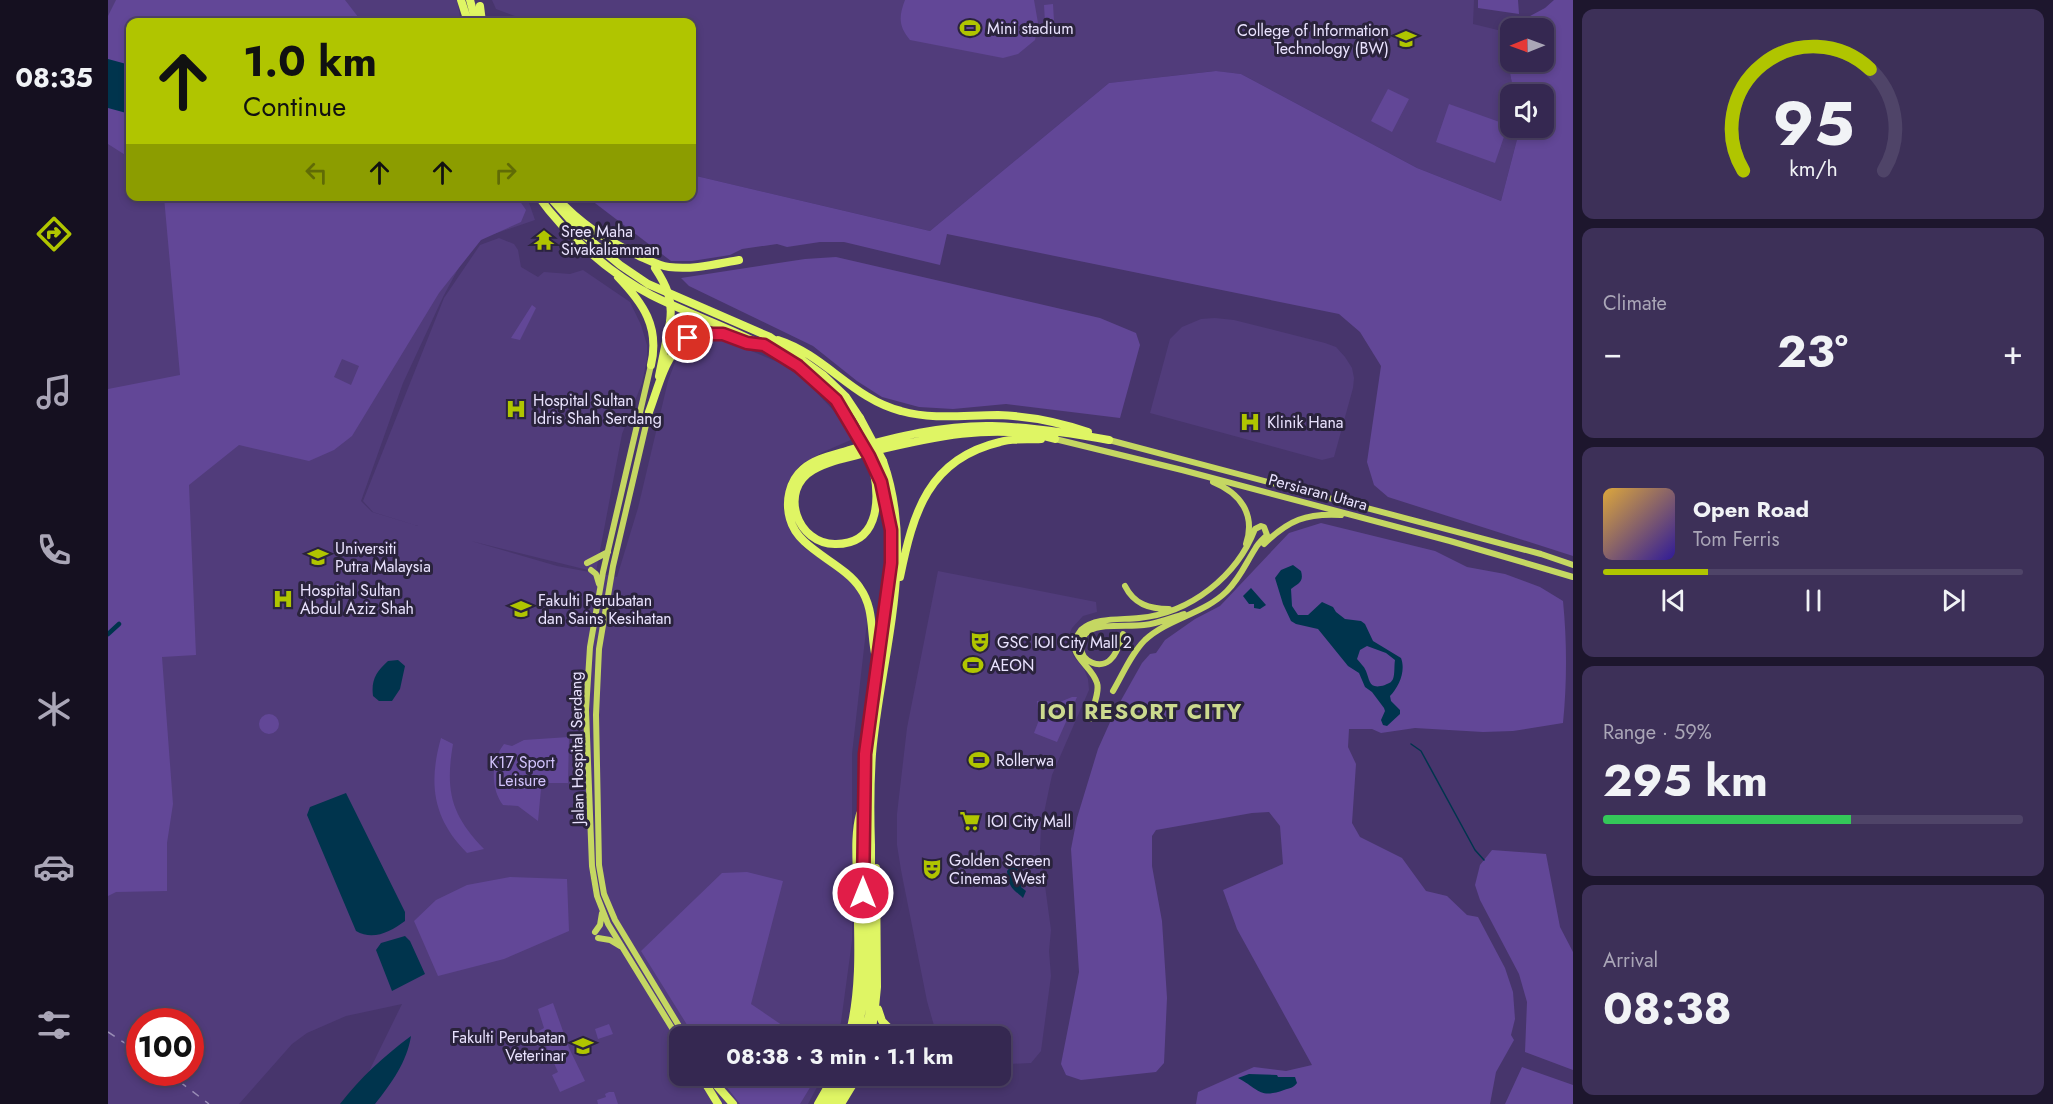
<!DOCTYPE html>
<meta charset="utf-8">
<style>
:root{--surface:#352851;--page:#3d3058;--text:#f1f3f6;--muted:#aaa6b7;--line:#4f4468;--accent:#b0c500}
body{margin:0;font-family:Jost,sans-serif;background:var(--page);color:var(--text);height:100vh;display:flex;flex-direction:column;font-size:22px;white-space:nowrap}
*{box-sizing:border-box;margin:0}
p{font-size:20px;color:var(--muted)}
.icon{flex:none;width:33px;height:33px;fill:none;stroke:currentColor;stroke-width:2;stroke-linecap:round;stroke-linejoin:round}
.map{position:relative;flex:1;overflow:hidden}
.drawer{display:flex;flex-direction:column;gap:9px;padding:9px;background:#1d162d;width:480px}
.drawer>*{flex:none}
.hud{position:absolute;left:18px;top:18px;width:570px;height:183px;border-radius:12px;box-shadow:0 3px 9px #0003,0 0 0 2px var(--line);background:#b0c500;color:#111;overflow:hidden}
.needle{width:39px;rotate:269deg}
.fabs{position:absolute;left:1392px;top:18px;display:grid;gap:12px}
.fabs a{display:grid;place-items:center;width:54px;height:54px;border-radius:12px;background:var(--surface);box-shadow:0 3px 9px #0003,0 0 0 2px var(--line);font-size:30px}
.speed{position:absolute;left:18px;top:1008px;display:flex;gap:12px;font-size:30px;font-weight:700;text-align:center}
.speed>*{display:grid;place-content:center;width:78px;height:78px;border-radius:50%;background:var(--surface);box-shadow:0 3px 9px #0003,0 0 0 2px var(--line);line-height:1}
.speed .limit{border:9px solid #d22;background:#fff;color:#111}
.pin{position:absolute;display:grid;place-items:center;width:51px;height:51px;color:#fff;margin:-26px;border:3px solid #fff;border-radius:50%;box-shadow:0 2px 6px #0007}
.me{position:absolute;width:66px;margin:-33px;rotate:0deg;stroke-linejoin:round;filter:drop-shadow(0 0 4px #0008)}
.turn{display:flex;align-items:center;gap:21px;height:126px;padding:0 18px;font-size:27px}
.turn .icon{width:78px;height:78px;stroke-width:2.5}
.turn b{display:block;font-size:42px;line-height:51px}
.lanes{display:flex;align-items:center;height:57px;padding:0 18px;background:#0003;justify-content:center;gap:30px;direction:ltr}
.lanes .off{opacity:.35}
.big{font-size:45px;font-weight:700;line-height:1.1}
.drawer .card{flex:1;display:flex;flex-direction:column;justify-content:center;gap:9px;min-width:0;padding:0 21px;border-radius:12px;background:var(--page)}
.drawer .dial{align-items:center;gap:0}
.dial svg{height:156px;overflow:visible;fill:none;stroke:var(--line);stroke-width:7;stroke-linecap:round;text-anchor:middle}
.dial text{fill:var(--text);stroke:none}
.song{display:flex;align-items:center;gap:18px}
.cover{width:72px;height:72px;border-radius:9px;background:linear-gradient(135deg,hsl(40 70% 55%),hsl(250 70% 35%))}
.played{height:6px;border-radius:3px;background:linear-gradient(90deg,var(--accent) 25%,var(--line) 25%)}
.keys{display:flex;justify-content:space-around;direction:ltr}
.heat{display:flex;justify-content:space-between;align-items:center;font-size:33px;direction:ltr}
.charge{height:9px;border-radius:4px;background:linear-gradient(90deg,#34c759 59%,var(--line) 0)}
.trip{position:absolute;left:561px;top:1026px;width:342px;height:60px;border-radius:12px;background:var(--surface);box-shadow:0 3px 9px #0003,0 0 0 2px var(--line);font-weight:700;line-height:60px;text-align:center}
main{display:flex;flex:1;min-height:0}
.tabs{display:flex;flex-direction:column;width:108px;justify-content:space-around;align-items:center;background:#151020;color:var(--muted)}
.tabs .icon{width:42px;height:42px}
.tabs .selected{color:var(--accent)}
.tabs b{font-size:27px;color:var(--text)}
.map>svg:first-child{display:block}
.built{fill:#513c7b;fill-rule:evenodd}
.green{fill:#624797;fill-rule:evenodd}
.water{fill:#00344d;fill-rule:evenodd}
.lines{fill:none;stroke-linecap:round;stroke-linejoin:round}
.stream{stroke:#00344d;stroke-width:1.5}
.canal{stroke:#00344d;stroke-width:4.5}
.major{stroke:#c5d762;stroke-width:6}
.highway{stroke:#dff564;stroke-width:8}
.rail{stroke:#998db6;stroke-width:1.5;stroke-dasharray:8 8;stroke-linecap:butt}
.highway-bridge{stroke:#dff564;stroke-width:8}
.route-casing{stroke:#92132f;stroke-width:15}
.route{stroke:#e11d48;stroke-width:10}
.labels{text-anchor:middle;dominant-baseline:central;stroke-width:6;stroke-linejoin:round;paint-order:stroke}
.poi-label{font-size:16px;fill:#eae3ff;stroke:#2a233c;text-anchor:start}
.street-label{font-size:16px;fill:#eae3ff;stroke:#2a233c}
.park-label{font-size:16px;fill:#d2c3fc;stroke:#2a233c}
.district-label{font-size:22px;font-weight:bold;letter-spacing:1.5px;fill:#ccda8e;stroke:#2a233c}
</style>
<main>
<nav class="tabs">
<b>08:35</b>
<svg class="icon selected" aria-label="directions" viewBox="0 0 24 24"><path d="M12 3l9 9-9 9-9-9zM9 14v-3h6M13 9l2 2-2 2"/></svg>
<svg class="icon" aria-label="music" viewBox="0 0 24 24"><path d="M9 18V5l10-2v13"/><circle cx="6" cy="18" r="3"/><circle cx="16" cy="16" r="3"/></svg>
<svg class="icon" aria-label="phone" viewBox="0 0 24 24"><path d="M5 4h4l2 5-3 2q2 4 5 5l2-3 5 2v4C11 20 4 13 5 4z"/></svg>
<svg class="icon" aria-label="climate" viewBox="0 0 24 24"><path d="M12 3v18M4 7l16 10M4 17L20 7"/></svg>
<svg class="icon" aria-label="car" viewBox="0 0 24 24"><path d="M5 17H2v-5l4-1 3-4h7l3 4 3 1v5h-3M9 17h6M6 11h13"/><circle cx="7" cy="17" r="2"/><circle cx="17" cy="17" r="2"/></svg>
<svg class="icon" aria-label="filters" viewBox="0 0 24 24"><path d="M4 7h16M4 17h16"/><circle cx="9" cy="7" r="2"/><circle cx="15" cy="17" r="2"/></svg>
</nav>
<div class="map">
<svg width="1465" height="1104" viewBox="0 0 1465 1104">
<rect width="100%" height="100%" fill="#47356c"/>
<path class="built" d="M0 0H349L353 22H22V196L419 197 427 220 365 241 335 297 295 383 253 501 264 512 310 526 265 512 255 501 336 298 372 245 391 238 406 244 410 250 413 267 430 277 436 272 462 274 475 270 522 302 533 325 539 345V359L534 383 514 434 488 572 363 541 449 566 509 577 530 508 560 381 571 352 582 340 607 336 672 363 697 380 725 410 745 439 715 452 692 465 680 482 675 507 681 527 696 548 734 573 750 590 760 613 744 754V941L733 1022 729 1036H572V1076H715L700 1104H245L294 1004 238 1016 199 1033 184 1044 131 1104H0ZM32 1022H82V1072H32Z
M384 0H1366L1365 24 1394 31 1406 94H1402V128H1412L1393 201 1309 168 1133 74 1107 71 1001 83 822 231 584 175V22H423L388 9Z
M1107 318 1126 320 1217 343 1228 347 1237 357 1244 368 1246 378 1245 388 1226 457 1214 460 1042 413 1062 339 1074 327 1093 319Z
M830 571 988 602 989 612 975 616 964 628 960 637 961 646 966 657 976 669 980 679 981 690 944 775 933 827 932 849 943 930 941 951 943 976 933 1051 923 1063 901 1064 893 1062 892 1036H829L819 1001 793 870 789 845V814L799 728Z"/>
<path class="green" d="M8 0H237L254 22H22V158L0 144V16Z
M797 0H926L930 23 927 40 910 54 895 58 802 40C790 26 791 16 797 0Z
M1370 0H1410L1411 14 1370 8Z
M1446 0H1465V556L1280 497 1266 485 1259 462 1273 366 1252 332 1231 314 839 234 832 265 736 242H712L679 247 669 244 634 249 622 255 584 261H563L479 197 584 196V175L822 231 1001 83 1108 71 1133 74 1309 168 1393 201 1412 128H1436V94H1406L1394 31 1437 8ZM1402 28H1436V62H1402Z
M945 4 946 21 937 22 936 5Z
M1280 89 1301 99 1284 132 1263 121Z
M1341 104 1400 125 1387 163 1328 142Z
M56 197H409L418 210 413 222 373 240 331 293 244 436 226 450 201 461 131 445 81 485 88 655 54 657 65 804 59 843V891L8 892 0 896V389L72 375ZM234 359 251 366 243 385 226 377Z
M728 257 992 318 1028 333 1032 345 1012 418 898 404 845 409 811 407 774 397 749 381 705 346 581 286 573 278 697 259Z
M424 305 428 308 412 340 403 338Z
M1213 523 1327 551 1359 567 1397 574 1432 587 1455 601C1459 642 1459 682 1455 723L1405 731 1375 732 1307 728 1273 733 1264 729H1241L1240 747 1248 764 1244 823 1252 837 1294 858 1318 891 1339 896 1359 915 1370 917 1397 968 1405 992 1407 1019 1403 1035 1406 1040 1388 1072 1382 1104H1088L1090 1092 1146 1067 1178 1071 1204 1065 1129 929 1115 890 1175 864 1172 826 1161 812 1144 813 1048 830 1044 836V866L1054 921 1059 998 1056 1063 1048 1072 973 1080 958 1075 953 1064 971 972 963 849 969 818 990 749 1007 711 1034 663 1042 654 1048 653 1057 640 1087 619 1112 606 1181 533Z
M964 697H969L949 742 926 733 931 720 929 701 952 702Z
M151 724a10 10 0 1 1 20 0a10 10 0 1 1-20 0Z
M461 737 460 783H439L433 789 430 821 410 806 395 805C382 788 383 760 396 744L404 746 416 740Z
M333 738 345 744C337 791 343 815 376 849L359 853C325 819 320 784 333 738Z
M1384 850 1438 854 1452 927 1465 952V1070L1417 1052 1419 1002 1411 974 1372 900 1367 885 1372 865Z
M639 872 675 881 643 1004 690 1036H586L533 951 614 873Z
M402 877 459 879 461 931 396 959 330 976 306 921 328 900 359 885Z
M445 1003 461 1048 477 1081 452 1092 444 1075 450 1072 431 1031 436 1028 430 1009Z
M501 1024 505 1034 490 1039 487 1029Z
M1414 1067 1465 1085V1104H1397Z
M610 1076H709L692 1104H632Z
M501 1092H506L510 1104H490L489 1100 498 1097 497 1094Z"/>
<path class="water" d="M0 59 22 65V114L0 108Z
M1185 565 1193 571C1196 582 1191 583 1183 589L1184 606 1190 615H1200L1214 602 1225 607 1228 612 1237 619 1253 621 1257 624 1265 641 1293 658C1298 671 1291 687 1282 696L1283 701 1292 710V714L1279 726 1275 725 1273 720 1277 711 1276 708 1264 692 1257 687 1251 673 1240 666 1210 629 1188 624 1183 621 1175 604 1167 578 1173 570ZM1259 646 1278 653 1287 660C1286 666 1287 674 1285 679 1283 683 1281 683 1277 685 1261 690 1262 681 1258 671 1256 666 1252 663 1249 659L1252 650Z
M1143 588 1158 605 1152 609 1146 608V604H1141L1135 596Z
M290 660 297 666 292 689 284 701H271L265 696C263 680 268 672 280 661Z
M238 793 297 912V921C282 932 265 941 248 931L199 815 202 807Z
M901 856 909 857 912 862 909 866 910 873 915 876 913 887 918 891 915 898C904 888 901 888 899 871L905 864Z
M297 936 302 941 317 974 284 991 268 950 273 943Z
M303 1036C299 1062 283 1084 267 1104H232C252 1078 276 1056 303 1036Z
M1141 1074 1169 1075 1170 1077H1187L1189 1083C1185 1088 1182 1088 1176 1090 1151 1099 1151 1089 1130 1078Z"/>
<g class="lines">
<path class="stream" d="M1303 744 1313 751 1367 850 1376 860"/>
<path class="canal" d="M0 634 11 624"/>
<path class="major" d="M543 365 495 572 482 647 478 710 484 866 489 896 500 924 572 1041
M541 412 505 566 491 649 488 715 491 865 496 894 507 920 577 1036
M947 439 1074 470 1342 541 1465 577
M1001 440 1433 554 1465 565
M1105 482C1132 493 1148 514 1138 544
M1156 544C1181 520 1198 513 1233 515
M479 563 500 552
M483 570 488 574 491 584
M1017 586C1026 604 1041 609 1061 609
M1015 634C1012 642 1010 652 1003 659 993 670 973 662 973 647 972 641 976 634 981 631 993 623 1021 627 1036 625 1049 624 1063 618 1076 614
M982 719C984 709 992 692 989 683 983 663 954 655 973 630 987 617 1013 620 1031 618 1083 613 1129 576 1147 529L1153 526 1156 527 1159 535C1155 539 1150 543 1147 549 1138 563 1132 578 1119 591 1096 614 1061 618 1037 640 1023 654 1015 674 1005 691
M487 932 492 925 494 913
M490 938 502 940 512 946
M593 1076 599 1086"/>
<path class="highway" d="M353 0 360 22
M362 0 368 22
M372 6 374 22
M430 196C457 234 501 273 543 295 606 327 680 344 727 400 733 407 738 415 743 423
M441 196 475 234 512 265 540 284 662 337 715 375 738 397 752 418
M447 196C473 225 497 239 531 256 540 260 551 266 561 267 585 270 608 264 631 260
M510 277C535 303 552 327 543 365
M670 340C717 355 745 399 793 411 825 420 857 415 890 415 920 416 951 422 980 432
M551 376 562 322
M541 412C555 375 562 327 613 334 622 335 631 340 640 343
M766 472C772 504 769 544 728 544 689 545 670 490 705 470 722 460 743 457 762 452 820 438 887 422 947 439
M792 577C805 513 820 459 892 442 904 438 920 440 933 439
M768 658C762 634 767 609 752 588 735 562 690 550 682 519 677 502 681 481 695 469 708 458 726 455 741 450 788 437 835 425 884 426 924 427 962 433 1001 440
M770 1009 774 1021 787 1034
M741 1036C754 987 750 934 749 884 749 861 746 836 752 814
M749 1036 753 1014 756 975 757 754 783 563V530L778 501 773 482 761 456
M756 1036 761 1016 763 981C763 936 763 890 763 845 762 815 762 784 764 754 772 659 809 554 775 461
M762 1036 766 1017 769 987 768 868
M604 1080 625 1104
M599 1086 610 1104
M710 1104 726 1076
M717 1104 734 1076
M726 1104 741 1076
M733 1104 750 1076"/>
<path class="rail" d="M0 1032 32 1053
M59 1072 101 1104"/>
<path class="highway-bridge" d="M547 268C559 286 565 300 562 322
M752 418 775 461
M743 423 761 456"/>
</g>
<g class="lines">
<g class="route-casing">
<path id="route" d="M580 338 592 334H615L639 343 656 345 690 366 728 400 761 456 773 482 783 530V563L757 754 755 893"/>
</g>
<use href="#route" class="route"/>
</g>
<defs>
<g id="stadium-bare" transform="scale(1.62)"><path d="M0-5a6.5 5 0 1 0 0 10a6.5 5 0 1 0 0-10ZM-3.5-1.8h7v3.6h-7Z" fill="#b0c500" stroke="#2a233c" stroke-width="2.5" paint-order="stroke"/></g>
<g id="university-bare" transform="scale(1.62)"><path d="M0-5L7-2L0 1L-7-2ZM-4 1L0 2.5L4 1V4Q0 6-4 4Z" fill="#b0c500" stroke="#2a233c" stroke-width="2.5" paint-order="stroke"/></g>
<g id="temple-bare" transform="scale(1.62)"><path d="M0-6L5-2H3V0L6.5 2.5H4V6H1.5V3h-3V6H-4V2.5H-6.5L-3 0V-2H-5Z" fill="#b0c500" stroke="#2a233c" stroke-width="2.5" paint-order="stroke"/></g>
<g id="hospital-bare" transform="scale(1.62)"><path d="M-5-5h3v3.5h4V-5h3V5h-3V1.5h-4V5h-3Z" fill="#b0c500" stroke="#2a233c" stroke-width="2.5" paint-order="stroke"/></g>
<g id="theatre-bare" transform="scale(1.62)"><path d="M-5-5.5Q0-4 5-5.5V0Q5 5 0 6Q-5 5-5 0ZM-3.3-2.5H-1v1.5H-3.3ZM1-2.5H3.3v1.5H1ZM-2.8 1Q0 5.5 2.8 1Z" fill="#b0c500" stroke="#2a233c" stroke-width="2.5" paint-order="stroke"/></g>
<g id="supermarket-bare" transform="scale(1.62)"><path d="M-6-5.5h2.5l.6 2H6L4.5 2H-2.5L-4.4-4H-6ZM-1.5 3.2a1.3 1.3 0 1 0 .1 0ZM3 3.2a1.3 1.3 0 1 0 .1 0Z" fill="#b0c500" stroke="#2a233c" stroke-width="2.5" paint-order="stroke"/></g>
</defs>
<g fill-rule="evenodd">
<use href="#stadium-bare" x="862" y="28"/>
<use href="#university-bare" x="1298" y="39"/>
<use href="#temple-bare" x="436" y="240"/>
<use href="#hospital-bare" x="408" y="409"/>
<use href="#hospital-bare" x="1142" y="422"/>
<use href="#university-bare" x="210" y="557"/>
<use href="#hospital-bare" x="175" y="599"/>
<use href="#university-bare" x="413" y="609"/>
<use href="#theatre-bare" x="872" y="642"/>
<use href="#stadium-bare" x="865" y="665"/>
<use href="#stadium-bare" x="871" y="760"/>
<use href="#supermarket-bare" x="862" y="821"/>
<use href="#theatre-bare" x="824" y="869"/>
<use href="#university-bare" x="475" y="1046"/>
</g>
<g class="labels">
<g class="poi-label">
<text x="879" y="28">Mini stadium</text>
<text x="1281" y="30" text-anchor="end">College of Information<tspan x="1281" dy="18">Technology (BW)</tspan></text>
<text x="453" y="231">Sree Maha<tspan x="453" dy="18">Sivakaliamman</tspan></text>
<text x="425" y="400">Hospital Sultan<tspan x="425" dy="18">Idris Shah Serdang</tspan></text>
<text x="1159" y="422">Klinik Hana</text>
<text x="227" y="548">Universiti<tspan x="227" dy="18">Putra Malaysia</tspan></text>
<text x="192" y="590">Hospital Sultan<tspan x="192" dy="18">Abdul Aziz Shah</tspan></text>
<text x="430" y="600">Fakulti Perubatan<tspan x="430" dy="18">dan Sains Kesihatan</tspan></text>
<text x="889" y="642">GSC IOI City Mall 2</text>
<text x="882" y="665">AEON</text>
<text x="888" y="760">Rollerwa</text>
<text x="879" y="821">IOI City Mall</text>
<text x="841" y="860">Golden Screen<tspan x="841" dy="18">Cinemas West</tspan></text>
<text x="458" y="1037" text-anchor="end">Fakulti Perubatan<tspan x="458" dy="18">Veterinar</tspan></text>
</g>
<g class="street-label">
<text transform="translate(1210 492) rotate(15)">Persiaran Utara</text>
<text transform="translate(469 748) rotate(-91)">Jalan Hospital Serdang</text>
</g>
<g class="park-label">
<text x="414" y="762">K17 Sport<tspan x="414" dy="18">Leisure</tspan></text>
</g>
<g class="district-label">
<text x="1033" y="711">IOI RESORT CITY</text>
</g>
</g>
</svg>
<div class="fabs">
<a><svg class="needle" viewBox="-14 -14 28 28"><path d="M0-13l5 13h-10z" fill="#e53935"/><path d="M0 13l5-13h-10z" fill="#aaa6b7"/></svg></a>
<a><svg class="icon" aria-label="sound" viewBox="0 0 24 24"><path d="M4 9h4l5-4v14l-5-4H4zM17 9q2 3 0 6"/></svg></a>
</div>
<div class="speed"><div class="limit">100</div></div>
<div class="pin" style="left:580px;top:338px;background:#d93025"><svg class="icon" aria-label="arrive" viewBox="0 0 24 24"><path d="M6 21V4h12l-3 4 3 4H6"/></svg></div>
<svg class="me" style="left:755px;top:893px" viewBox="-20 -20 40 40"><circle r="17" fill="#e11d48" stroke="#fff" stroke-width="3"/><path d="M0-11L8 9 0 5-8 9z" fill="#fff"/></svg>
<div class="trip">08:38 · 3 min · 1.1 km</div>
<div class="hud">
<div class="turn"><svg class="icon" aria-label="ahead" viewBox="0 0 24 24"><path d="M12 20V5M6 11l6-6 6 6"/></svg><div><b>1.0 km</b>Continue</div></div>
<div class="lanes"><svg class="icon off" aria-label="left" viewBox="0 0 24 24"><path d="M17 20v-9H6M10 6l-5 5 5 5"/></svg><svg class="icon" aria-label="ahead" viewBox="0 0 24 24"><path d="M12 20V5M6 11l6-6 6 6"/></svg><svg class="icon" aria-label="ahead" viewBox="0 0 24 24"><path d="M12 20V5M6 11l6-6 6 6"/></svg><svg class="icon off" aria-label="right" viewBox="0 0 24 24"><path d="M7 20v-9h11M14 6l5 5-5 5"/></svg></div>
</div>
</div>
<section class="drawer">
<div class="card dial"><svg viewBox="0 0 100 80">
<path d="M14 69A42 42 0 1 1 86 69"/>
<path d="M14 69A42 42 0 0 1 79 17" stroke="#b0c500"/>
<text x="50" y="56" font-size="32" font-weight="700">95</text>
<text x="50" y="72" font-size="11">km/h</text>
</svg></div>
<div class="card"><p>Climate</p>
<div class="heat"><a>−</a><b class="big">23°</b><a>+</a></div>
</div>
<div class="card">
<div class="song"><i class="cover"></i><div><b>Open Road</b><p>Tom Ferris</p></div></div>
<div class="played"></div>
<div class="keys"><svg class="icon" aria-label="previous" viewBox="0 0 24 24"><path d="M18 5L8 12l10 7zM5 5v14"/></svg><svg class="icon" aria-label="pause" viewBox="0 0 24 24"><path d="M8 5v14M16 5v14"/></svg><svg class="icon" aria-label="next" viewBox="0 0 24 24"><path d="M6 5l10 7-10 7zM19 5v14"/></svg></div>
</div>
<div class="card"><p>Range · 59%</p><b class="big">295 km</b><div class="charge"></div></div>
<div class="card"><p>Arrival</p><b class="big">08:38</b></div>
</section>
</main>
